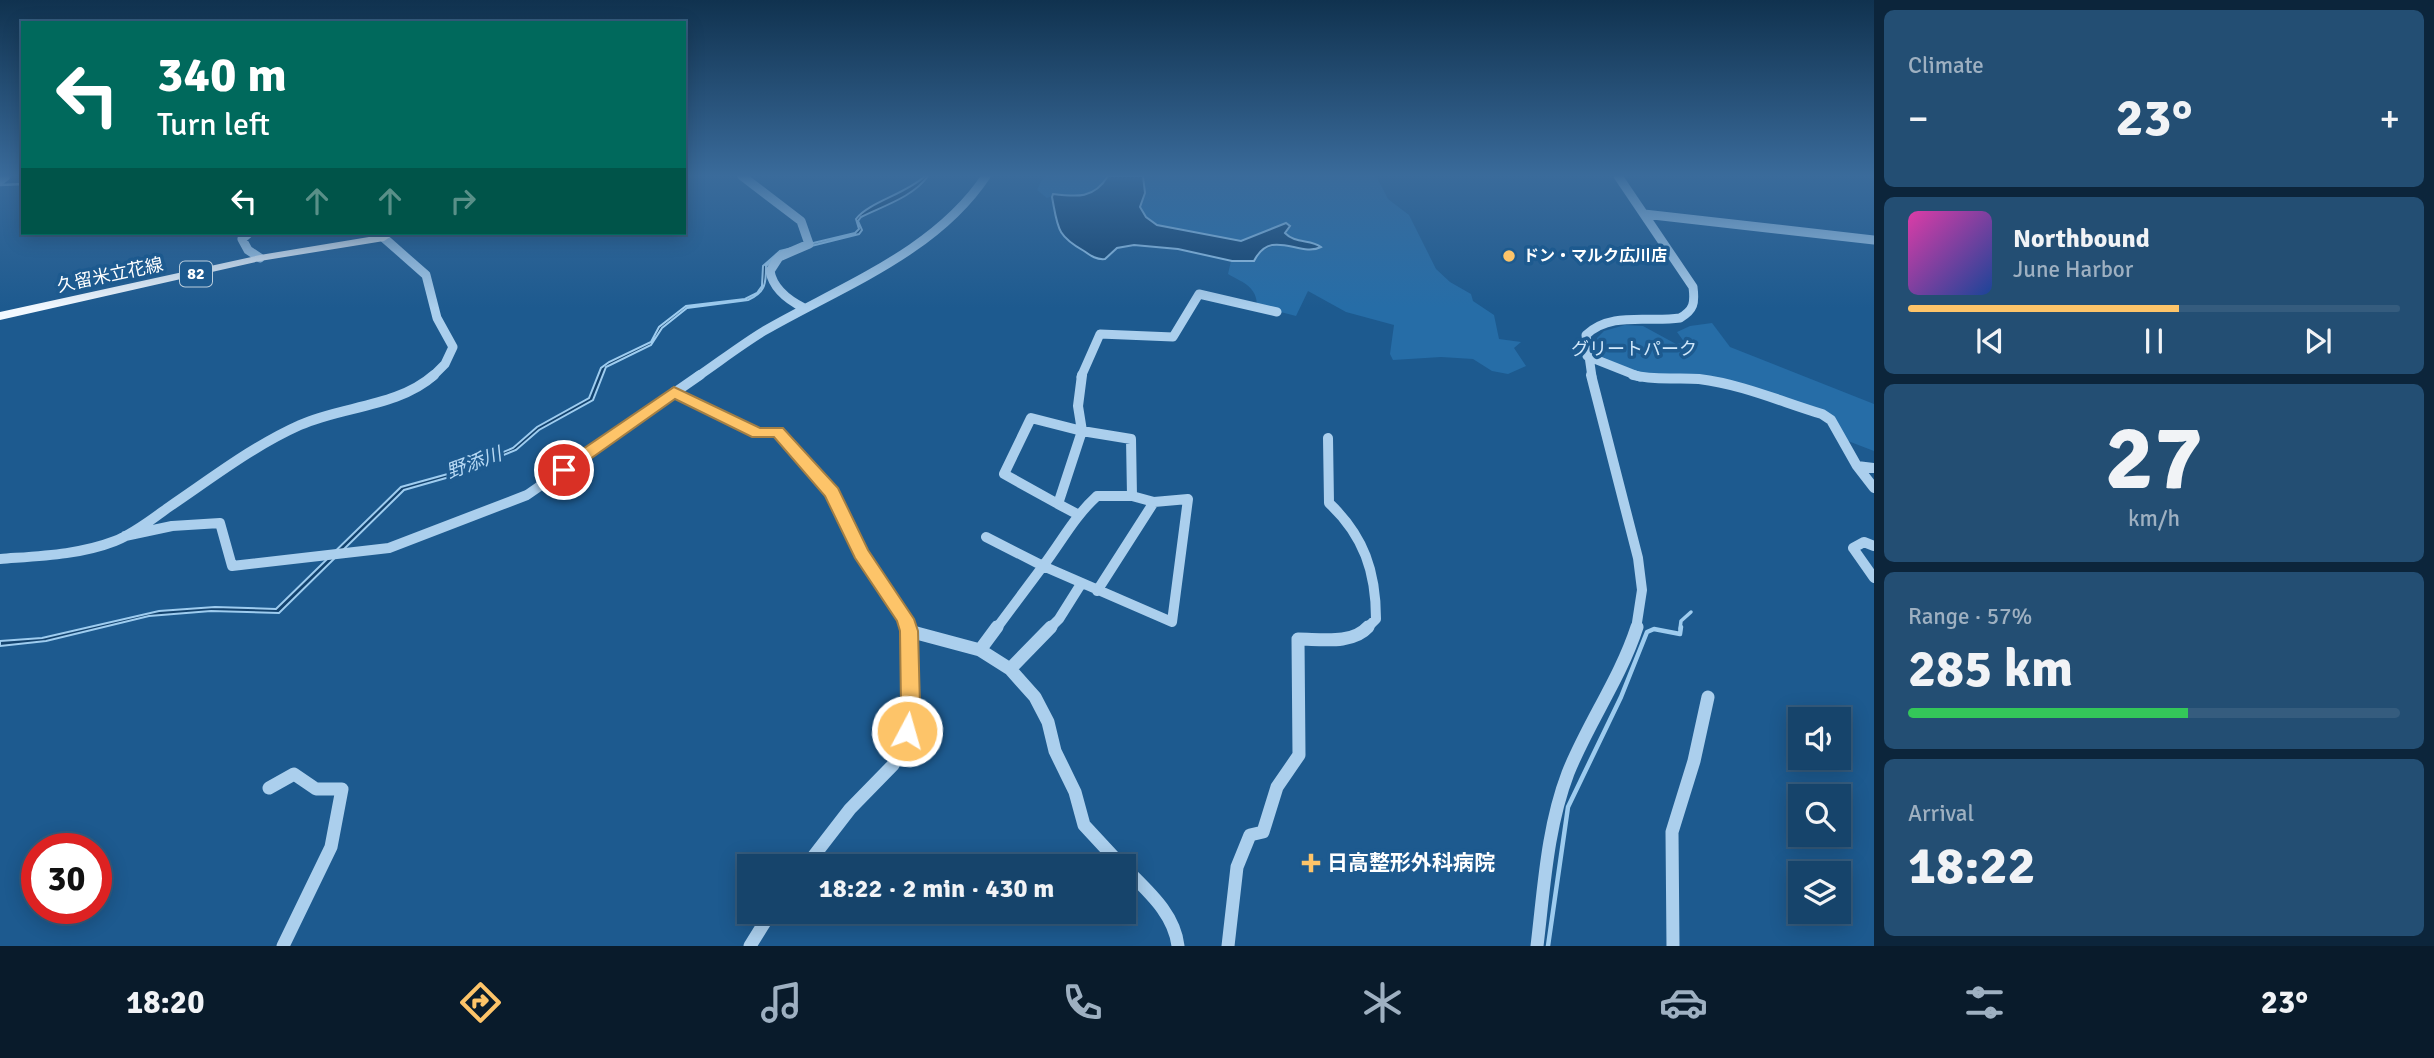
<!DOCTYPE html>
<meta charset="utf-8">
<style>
:root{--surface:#16446b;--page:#234e73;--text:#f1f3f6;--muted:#9eb0c1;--line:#355c7e;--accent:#fdc469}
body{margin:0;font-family:Signika,"Noto Sans JP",sans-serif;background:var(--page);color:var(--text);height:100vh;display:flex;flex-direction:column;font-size:26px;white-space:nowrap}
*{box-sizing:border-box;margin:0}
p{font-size:23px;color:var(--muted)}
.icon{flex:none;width:38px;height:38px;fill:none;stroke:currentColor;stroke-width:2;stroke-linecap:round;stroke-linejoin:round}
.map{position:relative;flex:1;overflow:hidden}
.sheet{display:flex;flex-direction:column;gap:10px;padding:10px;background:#0c253b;width:560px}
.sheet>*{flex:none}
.guide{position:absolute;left:21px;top:21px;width:665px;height:214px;border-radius:0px;box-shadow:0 4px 18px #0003,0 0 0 2px var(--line);background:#00695c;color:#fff;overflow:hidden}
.tools{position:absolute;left:1788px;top:707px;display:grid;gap:14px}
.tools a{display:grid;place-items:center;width:63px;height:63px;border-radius:0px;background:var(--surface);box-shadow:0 4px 18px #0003,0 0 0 2px var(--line);font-size:35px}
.speed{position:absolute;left:21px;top:833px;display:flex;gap:14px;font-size:35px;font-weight:700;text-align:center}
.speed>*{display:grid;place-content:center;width:91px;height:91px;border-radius:50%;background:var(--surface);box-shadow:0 4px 18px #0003,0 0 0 2px var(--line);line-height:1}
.speed .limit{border:10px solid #d22;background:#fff;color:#111}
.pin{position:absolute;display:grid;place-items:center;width:60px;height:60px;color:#fff;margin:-30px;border:4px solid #fff;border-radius:50%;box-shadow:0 2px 7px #0007}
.me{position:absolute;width:77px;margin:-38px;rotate:6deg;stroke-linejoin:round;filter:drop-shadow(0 0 5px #0008)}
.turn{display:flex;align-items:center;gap:24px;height:147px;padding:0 21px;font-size:32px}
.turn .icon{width:91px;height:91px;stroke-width:2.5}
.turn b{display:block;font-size:49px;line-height:60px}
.lanes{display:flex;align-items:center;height:66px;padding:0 21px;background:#0003;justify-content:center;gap:35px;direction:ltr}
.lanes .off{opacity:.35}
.big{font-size:52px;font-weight:700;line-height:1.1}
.sheet .card{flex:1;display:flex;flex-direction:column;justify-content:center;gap:10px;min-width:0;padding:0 24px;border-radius:10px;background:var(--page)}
.sheet .dial{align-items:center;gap:0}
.dial b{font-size:91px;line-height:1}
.song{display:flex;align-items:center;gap:21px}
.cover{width:84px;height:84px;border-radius:10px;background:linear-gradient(135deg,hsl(320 70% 55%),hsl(220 70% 35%))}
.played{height:7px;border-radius:4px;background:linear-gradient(90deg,var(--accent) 55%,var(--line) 55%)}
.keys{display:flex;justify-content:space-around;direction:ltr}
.heat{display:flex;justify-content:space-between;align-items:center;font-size:38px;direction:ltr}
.charge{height:10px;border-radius:5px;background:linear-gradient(90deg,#34c759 57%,var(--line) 0)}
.trip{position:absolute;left:737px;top:854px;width:399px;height:70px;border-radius:0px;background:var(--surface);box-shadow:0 4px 18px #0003,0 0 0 2px var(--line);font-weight:700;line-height:70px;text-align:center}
.dock{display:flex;height:112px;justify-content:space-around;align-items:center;background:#091b2b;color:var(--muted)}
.dock .icon{width:49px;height:49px}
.dock .selected{color:var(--accent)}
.dock b{font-size:32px;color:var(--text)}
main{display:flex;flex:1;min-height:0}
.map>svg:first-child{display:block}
.green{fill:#266da7}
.water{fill:#13426d;stroke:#9eccef;stroke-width:2}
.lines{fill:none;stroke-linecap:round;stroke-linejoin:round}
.stream-far2{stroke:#9eccef;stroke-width:2.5}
.stream-far1{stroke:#9eccef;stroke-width:3.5}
.stream{stroke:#9eccef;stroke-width:4.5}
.minor-far2{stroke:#abcfed;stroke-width:9}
.minor-far1{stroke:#abcfed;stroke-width:10}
.minor{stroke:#abcfed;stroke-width:13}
.major{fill:#f1f8ff;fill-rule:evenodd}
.route{fill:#fdc469;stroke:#a47f44;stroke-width:2}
.poi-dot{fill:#fdc469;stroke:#1d5a8f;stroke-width:2.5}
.labels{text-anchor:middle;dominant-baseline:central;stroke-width:7;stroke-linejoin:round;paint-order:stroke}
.far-poi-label{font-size:16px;font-weight:bold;fill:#fff;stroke:#1d5a8f;text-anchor:start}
.shield{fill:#1d5a8f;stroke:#bbcedd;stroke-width:2}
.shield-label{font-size:16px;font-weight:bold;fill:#fff}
.street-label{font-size:18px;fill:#fff;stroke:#1d5a8f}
.park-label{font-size:18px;fill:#d0e7fa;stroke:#1d5a8f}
.water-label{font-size:19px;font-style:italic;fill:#b7d9f4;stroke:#1d5a8f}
.near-poi-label{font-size:21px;font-weight:bold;fill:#fff;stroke:#1d5a8f;text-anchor:start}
</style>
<main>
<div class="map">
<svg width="1874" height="946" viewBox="0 0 1874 946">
<rect width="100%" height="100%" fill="#1d5a8f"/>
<path class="green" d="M1046 176H1109C1082 213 1071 186 1047 198L1037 190 1043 177Z
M1143 176H1376L1388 199 1409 215 1436 269 1450 282 1471 294 1473 301 1494 315 1499 339 1521 342 1514 348 1526 366 1508 374 1492 371 1473 359 1441 357 1393 360 1390 354 1394 325 1346 312 1308 291 1296 316 1257 306C1257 287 1244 283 1228 274L1231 261 1255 260 1257 253 1278 244 1315 250 1321 248V246L1290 238 1286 231 1289 226 1284 223 1242 241 1158 226 1147 217 1139 207 1145 190Z
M1712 323 1730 347 1874 404V451L1848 441 1833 418 1712 378 1640 374 1593 355 1597 338 1604 331 1625 325 1643 326 1676 344 1685 343 1677 332 1690 326Z"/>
<path class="water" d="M925 176H928C913 197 883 206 861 217L858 221 862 230 859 234 779 254 766 266C766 283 766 292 748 300L687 308 662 328 651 345 606 367 593 400 539 430 516 450 446 478 404 490 279 613 211 611 149 616 46 641 0 646V641L42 638 159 611 215 607 276 609 401 487 455 472 513 448 537 427 589 398 601 368 609 362 651 342 659 327 686 306 745 299 757 293 762 286 763 266 780 251 855 233 859 229 856 219C869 202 906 194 925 176Z
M1108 176H1143L1145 193 1140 207 1146 217 1157 225 1241 241 1286 223 1290 226 1285 233C1295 244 1311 239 1321 247 1300 258 1271 227 1254 261H1232L1178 249 1134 245 1117 248 1105 259C1097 260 1091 256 1084 251 1056 235 1058 228 1052 197L1053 194C1077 197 1094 199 1108 176Z"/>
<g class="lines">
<path class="stream-far2" d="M0 185 23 184"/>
<path class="stream-far1" d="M1680 629 1681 621 1691 612"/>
<path class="stream" d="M1548 946 1568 807 1621 697 1647 632 1654 629 1680 634 1681 627"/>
<path class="minor-far2" d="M742 176 801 221 809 244 779 257 770 271C773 289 788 300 804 308
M0 181 6 176
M1644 214 1874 240
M249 233 242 239 248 250 260 258
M384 238 426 275 437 318 453 347 445 364 432 377
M1587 356 1640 377
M697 377C719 362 741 345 764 331 840 287 936 252 986 176
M1081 377 1100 334 1173 337 1199 294 1277 312
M1592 377 1586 335C1611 311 1648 323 1680 318 1694 310 1695 303 1693 287L1618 176"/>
<path class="minor-far1" d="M1591 375 1638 558 1642 590 1636 629
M1633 375C1655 381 1677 377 1699 379 1741 384 1782 402 1822 414L1831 420 1857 466
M674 392 758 433 778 432 832 493 861 553 905 619 908 629
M1328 438 1329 503C1364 536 1376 572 1376 619L1366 629
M1874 468 1857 466 1874 488
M1097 496H1132L1154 502 1188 499 1172 622 1043 566C1062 541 1074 517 1097 496Z
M1058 504 1004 474 1031 418 1082 431 1131 439 1132 496
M1077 514 1058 504 1082 431 1078 406 1082 375
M125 536 172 526 220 523 232 566 389 548 527 495 700 375
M986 537 1043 566
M1874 546 1864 542 1853 548 1874 578
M0 559C39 556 79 555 115 541 135 533 152 519 169 507 212 478 253 446 300 425 342 406 398 407 434 375
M1097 591 1154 502
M996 629 1043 566
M1049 629 1059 619 1081 584"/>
<path class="minor" d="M909 631 980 650 997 627
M980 650 1010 669 1035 697 1048 722 1055 751 1075 792 1084 825 1122 866
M1010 669 1051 627
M269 788 294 774 316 789H342L331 847 283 946
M806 866 850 809 893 765 907 731 910 706 908 627
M1124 867C1146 890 1174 912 1178 946
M750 946 771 912
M1228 946 1237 867 1250 835 1263 832 1277 787 1299 755 1298 639C1320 639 1352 645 1368 627
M1537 946C1544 888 1547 828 1568 773 1588 723 1620 679 1637 627
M1673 946 1672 832 1694 761 1708 697"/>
<path class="major" d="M384 233H396L384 241 260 261 0 320V312L260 255 381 235Z"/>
</g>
<linearGradient id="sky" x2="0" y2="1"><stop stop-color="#10324f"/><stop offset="0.57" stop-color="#3a6b9b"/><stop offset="1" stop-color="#3a6b9b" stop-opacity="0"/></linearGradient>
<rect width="1874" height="308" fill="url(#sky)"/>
<path class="route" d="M674 387 760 428H783L838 488 868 550 914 619 918 631 920 706 914 737 907 740 900 737 897 731 901 706 900 631 897 621 855 558 825 496 774 437H752L675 399 569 474H558L556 470 558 466Z"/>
<g class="poi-dot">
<circle cx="1509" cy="256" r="7"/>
<path d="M1307.5 852.5h7v7h7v7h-7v7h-7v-7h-7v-7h7z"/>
</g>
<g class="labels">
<g class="far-poi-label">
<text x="1523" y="256">ドン・マルク広川店</text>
</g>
<rect class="shield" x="180" y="261.5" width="32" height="25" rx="5"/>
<g class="shield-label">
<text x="196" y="274">82</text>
</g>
<g class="street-label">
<text transform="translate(110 275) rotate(-12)">久留米立花線</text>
</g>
<g class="park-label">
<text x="1634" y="349">グリートパーク</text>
</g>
<g class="water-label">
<text transform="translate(474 463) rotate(-20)">野添川</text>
</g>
<g class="near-poi-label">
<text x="1327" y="863">日高整形外科病院</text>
</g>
</g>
</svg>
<div class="tools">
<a><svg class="icon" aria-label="sound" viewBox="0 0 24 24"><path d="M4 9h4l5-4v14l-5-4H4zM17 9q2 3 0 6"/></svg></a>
<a><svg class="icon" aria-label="search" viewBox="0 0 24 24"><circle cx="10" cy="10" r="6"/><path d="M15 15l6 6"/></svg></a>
<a><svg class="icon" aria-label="layers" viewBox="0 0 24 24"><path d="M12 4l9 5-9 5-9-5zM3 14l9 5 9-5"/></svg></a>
</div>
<div class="speed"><div class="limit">30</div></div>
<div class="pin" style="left:564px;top:470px;background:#d93025"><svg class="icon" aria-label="arrive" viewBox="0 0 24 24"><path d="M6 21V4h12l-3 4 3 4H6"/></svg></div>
<svg class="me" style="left:907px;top:731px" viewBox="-20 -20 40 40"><circle r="17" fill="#fdc469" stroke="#fff" stroke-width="3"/><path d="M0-11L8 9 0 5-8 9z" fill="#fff"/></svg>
<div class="trip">18:22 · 2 min · 430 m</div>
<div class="guide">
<div class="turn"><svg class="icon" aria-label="left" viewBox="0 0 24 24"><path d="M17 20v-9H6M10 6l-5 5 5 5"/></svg><div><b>340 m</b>Turn left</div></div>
<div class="lanes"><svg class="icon" aria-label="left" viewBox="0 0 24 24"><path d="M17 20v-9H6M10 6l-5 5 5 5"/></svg><svg class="icon off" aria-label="ahead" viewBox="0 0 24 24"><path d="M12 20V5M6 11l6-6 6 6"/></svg><svg class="icon off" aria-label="ahead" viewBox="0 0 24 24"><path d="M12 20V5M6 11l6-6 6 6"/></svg><svg class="icon off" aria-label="right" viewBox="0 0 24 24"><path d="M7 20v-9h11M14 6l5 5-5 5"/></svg></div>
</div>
</div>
<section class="sheet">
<div class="card"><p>Climate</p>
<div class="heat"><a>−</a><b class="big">23°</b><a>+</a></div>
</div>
<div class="card">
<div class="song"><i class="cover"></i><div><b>Northbound</b><p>June Harbor</p></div></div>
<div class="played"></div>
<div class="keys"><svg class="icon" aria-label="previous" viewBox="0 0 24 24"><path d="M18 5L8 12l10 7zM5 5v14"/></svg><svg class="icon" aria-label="pause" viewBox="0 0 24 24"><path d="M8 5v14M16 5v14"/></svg><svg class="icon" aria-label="next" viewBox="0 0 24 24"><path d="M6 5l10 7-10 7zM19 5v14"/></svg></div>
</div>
<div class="card dial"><b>27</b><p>km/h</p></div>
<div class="card"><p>Range · 57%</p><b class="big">285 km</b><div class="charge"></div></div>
<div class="card"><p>Arrival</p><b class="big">18:22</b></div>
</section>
</main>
<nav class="dock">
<b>18:20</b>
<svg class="icon selected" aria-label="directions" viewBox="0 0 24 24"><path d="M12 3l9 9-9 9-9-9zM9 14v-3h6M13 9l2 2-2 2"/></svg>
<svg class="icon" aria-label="music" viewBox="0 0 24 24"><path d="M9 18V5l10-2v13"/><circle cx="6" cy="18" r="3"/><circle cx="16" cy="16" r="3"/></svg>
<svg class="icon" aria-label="phone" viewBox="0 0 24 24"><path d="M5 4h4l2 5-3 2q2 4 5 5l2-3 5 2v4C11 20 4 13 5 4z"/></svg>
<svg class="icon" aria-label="climate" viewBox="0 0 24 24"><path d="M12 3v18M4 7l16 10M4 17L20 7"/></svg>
<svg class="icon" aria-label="car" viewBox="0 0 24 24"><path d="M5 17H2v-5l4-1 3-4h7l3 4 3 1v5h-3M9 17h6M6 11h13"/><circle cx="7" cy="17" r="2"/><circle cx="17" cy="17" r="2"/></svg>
<svg class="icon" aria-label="filters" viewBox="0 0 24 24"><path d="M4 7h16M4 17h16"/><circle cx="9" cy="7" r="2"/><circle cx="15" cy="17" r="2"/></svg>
<b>23°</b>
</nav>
